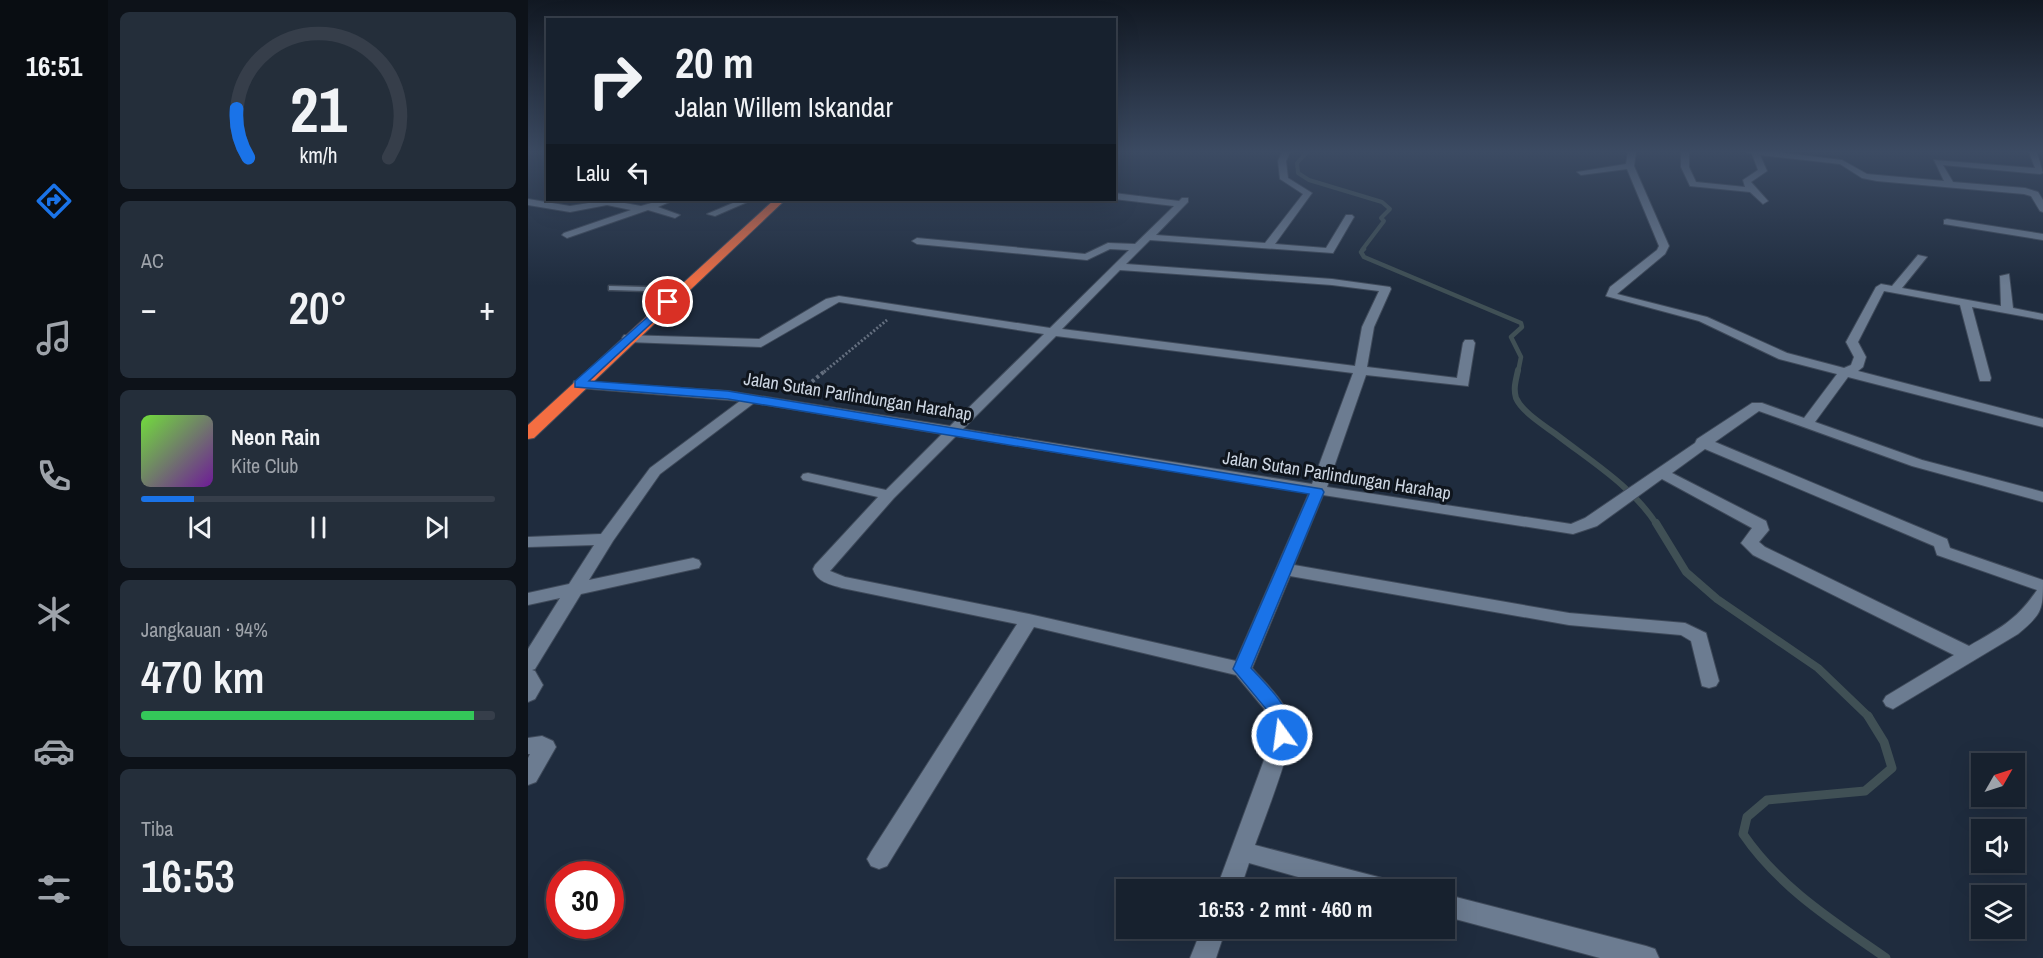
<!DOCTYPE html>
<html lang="id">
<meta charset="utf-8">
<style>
:root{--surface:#17212e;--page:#242e3a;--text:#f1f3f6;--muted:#9ea3aa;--line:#363e4a;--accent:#1a73e8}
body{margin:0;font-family:"Archivo Narrow",sans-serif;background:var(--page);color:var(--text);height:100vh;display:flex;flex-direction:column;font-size:22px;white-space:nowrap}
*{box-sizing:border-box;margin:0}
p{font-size:20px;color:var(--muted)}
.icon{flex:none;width:33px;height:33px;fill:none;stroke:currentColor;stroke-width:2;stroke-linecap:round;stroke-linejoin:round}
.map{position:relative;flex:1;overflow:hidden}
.side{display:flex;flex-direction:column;gap:12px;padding:12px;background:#0d1219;width:420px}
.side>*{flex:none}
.guide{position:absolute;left:18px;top:18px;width:570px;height:183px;border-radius:0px;box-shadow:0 6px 24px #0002,0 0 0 2px var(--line);background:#17212e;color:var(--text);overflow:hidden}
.needle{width:39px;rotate:51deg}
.buttons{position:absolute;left:1443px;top:753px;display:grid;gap:12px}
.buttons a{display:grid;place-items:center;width:54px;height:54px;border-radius:0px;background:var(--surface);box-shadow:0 6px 24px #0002,0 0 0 2px var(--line);font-size:30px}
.speed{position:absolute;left:18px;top:861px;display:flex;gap:12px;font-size:30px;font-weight:700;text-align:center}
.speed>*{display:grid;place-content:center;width:78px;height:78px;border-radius:50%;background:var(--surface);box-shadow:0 6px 24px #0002,0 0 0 2px var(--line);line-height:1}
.speed .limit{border:9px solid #d22;background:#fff;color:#111}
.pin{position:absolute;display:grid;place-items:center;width:51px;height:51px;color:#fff;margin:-26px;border:3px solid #fff;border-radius:50%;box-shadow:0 2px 6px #0007}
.me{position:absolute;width:66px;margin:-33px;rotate:346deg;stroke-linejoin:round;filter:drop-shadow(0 0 4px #0008)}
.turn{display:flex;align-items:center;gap:21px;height:126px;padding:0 30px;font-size:27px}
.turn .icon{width:78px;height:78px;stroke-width:2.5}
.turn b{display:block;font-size:42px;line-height:51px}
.then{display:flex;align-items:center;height:57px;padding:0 30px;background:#0003;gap:12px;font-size:22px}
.big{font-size:45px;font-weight:600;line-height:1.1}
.side .widget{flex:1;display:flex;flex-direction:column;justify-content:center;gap:9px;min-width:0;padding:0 21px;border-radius:9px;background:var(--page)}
.side .dial{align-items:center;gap:0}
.dial svg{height:156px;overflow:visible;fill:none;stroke:var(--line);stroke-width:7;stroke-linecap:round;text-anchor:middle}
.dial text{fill:var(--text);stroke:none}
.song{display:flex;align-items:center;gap:18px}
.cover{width:72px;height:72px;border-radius:9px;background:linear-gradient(135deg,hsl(100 70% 55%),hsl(280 70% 35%))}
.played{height:6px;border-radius:3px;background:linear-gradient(90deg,var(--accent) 15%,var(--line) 15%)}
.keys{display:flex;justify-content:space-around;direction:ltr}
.heat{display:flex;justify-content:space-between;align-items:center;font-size:33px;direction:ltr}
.charge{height:9px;border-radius:4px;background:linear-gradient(90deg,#34c759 94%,var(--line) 0)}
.trip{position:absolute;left:588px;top:879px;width:339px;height:60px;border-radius:0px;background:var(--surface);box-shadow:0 6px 24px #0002,0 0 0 2px var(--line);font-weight:600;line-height:60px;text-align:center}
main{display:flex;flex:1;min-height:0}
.dock{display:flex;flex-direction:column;width:108px;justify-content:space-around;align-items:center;background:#090d12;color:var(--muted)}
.dock .icon{width:42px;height:42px}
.dock .selected{color:var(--accent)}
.dock b{font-size:27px;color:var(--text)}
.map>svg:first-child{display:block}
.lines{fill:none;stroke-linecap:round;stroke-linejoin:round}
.stream-far4{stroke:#405055;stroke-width:4}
.stream-far3{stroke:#405055;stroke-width:4.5}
.stream-far2{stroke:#405055;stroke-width:6}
.stream-far1{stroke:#405055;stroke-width:8}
.stream{stroke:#405055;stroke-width:9}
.lane-casing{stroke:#3f4a5a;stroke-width:3}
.street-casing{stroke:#3f4a5a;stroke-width:2}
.highway-casing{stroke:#3f4a5a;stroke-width:2}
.path-far1{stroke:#646f7f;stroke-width:3;stroke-dasharray:2 2;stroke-linecap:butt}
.path{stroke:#646f7f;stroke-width:4;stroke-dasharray:3 3;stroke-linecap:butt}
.lane{fill:#6c7c91;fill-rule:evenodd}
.street{fill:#6c7c91;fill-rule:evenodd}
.highway{fill:#f46e42;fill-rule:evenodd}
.route{fill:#1a73e8;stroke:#114b97;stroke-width:1.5}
.labels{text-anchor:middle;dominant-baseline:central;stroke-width:6;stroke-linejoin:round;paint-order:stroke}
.street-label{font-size:18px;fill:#cdd6e2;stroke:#0f151d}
</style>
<main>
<nav class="dock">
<b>16:51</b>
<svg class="icon selected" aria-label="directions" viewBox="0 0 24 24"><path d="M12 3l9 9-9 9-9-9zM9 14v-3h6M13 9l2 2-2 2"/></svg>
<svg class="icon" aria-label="music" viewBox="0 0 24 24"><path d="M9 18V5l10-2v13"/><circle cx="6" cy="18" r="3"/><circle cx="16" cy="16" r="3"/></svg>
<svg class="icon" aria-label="phone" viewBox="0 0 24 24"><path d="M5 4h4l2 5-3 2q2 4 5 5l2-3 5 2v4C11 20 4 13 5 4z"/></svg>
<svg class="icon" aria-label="climate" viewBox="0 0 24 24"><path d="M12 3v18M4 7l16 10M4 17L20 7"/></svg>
<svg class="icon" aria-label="car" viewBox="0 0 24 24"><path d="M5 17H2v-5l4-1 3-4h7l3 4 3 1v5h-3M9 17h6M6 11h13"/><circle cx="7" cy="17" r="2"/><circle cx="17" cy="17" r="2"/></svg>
<svg class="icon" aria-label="filters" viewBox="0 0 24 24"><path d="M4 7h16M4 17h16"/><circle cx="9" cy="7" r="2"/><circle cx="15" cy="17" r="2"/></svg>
</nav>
<section class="side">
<div class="widget dial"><svg viewBox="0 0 100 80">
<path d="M14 69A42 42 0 1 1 86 69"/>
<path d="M14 69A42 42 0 0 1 8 44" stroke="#1a73e8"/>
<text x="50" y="56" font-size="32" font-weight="700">21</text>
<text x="50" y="72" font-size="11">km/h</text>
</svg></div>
<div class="widget"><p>AC</p>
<div class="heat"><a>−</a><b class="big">20°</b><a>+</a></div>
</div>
<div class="widget">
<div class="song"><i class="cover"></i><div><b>Neon Rain</b><p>Kite Club</p></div></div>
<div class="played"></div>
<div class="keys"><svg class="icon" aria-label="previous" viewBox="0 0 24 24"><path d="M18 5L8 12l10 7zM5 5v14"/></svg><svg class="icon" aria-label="pause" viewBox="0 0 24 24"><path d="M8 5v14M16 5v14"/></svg><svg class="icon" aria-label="next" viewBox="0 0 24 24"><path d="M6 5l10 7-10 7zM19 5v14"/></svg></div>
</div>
<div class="widget"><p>Jangkauan · 94%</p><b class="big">470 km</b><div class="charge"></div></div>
<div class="widget"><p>Tiba</p><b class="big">16:53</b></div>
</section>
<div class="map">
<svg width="1515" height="958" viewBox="0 0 1515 958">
<rect width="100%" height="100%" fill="#1f2c3e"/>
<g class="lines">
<path class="stream-far4" d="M779 152 769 163 770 173 781 180 854 202 862 209 853 218 856 221 834 250"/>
<path class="stream-far3" d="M836 249 833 252 836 257 993 323 994 327 983 337 993 357 990 372"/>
<path class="stream-far2" d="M990 370C988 380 985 388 988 398 994 412 1017 426 1029 435 1064 462 1105 487 1129 525"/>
<path class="stream-far1" d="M1128 523 1158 572 1189 599 1290 668 1341 717"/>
<path class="stream" d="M1340 716 1356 742 1364 768 1337 791 1239 800 1219 817 1215 834C1252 888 1305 921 1358 958"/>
<g class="lane-casing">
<path id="lane" d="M81 286 153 288 157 290 153 292 84 290H81Z"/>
</g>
<g class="street-casing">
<path id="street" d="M754 152H762L758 161 760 178 784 193 747 244 798 248 818 215H824L826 217 805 253 622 240 598 264 804 279 862 287 863 289 846 327 839 367 929 378 935 343 937 340H945L947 343 940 386 838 375 799 487 1043 524 1057 518 1167 443 1169 439 1224 403H1234L1276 418 1309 374 1251 359 1171 321 1078 296 1082 287 1129 250 1131 246 1099 169 1053 175 1049 172 1098 164 1100 152H1108L1106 166 1141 246 1137 254 1089 294 1179 317 1259 353 1316 368 1323 365 1326 357 1318 342 1348 287 1353 284 1364 286 1390 255 1399 257 1374 288 1473 306 1472 276 1481 274 1485 308 1515 314V320L1444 307 1463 378 1462 381H1452L1451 378 1432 305 1356 291 1330 342 1338 357 1335 367 1330 371 1515 419V427L1320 377 1287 422 1394 460 1515 492V502L1384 466 1231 411 1187 442 1419 539 1422 548 1515 580C1515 610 1514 614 1490 634L1365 709 1358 706 1355 701 1358 696 1426 655 1225 555 1213 543 1224 528 1134 479 1069 526 1045 534 795 495 766 565 1041 613 1157 623 1178 633 1191 681 1188 686 1181 688 1174 686 1163 641 1153 635 1041 625 762 576 724 668C738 684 759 702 764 725 767 741 735 823 727 845L858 879 866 882 870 890H816L721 863 712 890H688L736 760 744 726 738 711 708 675 506 627 359 866 351 869 343 866 339 859 343 852 489 624 314 588C301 584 289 582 285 569L287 565 350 497 275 480 273 477 275 474 280 473 358 490 414 434 226 403 132 474 85 541 61 580 165 558 171 560 173 564 171 568 53 594 7 669 4 670 7 671 15 685 7 699 0 702V649L32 598 0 605V593L41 584 66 545 0 547V537L73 534 122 468 212 401 51 388 46 387 45 384 46 381 200 391 422 426 516 334 311 302 233 347 100 342 94 338 96 335 231 339 298 299 311 296 522 328 601 250 582 249 559 260 389 244 384 241 389 238 557 254 580 243 607 244 646 206 586 199V193L651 201 654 198H660V202L628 235 737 243 775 194 752 179 750 161ZM592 270 804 285 851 291 834 327 827 366 534 329ZM528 336 825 373 784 484 435 429ZM428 436 781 493 708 661 501 614 317 577 302 571 366 498ZM1177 449 1406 546 1409 555 1509 590C1488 621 1472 628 1441 646L1237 547 1231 542 1241 530 1238 521 1144 473Z
M1153 152H1161V167L1168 182 1217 187 1215 180 1230 170 1224 154 1219 152H1248L1314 160 1339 174 1416 181 1406 160 1507 168 1501 152H1509L1515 173 1512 174 1415 165 1425 182 1497 188 1510 192 1515 200V212L1512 211 1503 196 1496 194 1349 181 1334 178 1312 164 1232 155 1239 171 1223 182 1240 201 1235 204 1222 192 1162 186 1153 167Z
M0 199 42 206 80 200 113 206 134 200H146L130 207 152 215 147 218 120 210 39 238 34 235 36 233 103 210 79 205 42 212 0 205Z
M212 200H224L187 216 179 214Z
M1419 219 1515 234V240L1416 224V220Z
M14 736 25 741 28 747 8 782 0 785V758L2 754H0V738Z
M916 894 1118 946 1127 949 1131 958H1072L916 916Z
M674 928H698L688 958H662Z"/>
</g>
<g class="highway-casing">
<path id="highway" d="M246 200H257L6 438 0 439V425Z"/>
</g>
<path class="path-far1" d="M296 372 359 320"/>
<path class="path" d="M270 393 298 370"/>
<use href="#lane" class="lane"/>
<use href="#street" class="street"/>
<use href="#highway" class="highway"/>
</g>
<linearGradient id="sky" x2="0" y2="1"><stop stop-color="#111822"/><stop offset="0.53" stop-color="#3c4b63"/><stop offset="1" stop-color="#3c4b63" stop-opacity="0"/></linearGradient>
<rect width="1515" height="286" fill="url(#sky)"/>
<path class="route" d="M140 299 144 300V304L61 381 200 391 794 489 796 492 723 668C738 685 773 715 760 741L754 743 747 741 739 710 705 669 781 494 200 399 47 387V381Z"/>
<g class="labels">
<g class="street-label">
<text transform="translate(330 396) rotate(9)">Jalan Sutan Parlindungan Harahap</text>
<text transform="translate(809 475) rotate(9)">Jalan Sutan Parlindungan Harahap</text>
</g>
</g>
</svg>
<div class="buttons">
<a><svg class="needle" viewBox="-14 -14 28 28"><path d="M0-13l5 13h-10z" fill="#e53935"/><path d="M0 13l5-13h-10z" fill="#9ea3aa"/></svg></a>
<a><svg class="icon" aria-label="sound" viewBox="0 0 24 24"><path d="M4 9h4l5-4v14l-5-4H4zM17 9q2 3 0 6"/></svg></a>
<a><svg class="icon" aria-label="layers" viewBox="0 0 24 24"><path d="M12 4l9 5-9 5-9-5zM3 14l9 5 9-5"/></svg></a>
</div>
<div class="speed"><div class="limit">30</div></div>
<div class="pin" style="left:140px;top:302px;background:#d93025"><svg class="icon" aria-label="arrive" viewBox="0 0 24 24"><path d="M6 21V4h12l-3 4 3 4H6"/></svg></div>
<svg class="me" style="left:754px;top:735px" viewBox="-20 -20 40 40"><circle r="17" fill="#1a73e8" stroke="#fff" stroke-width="3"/><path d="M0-11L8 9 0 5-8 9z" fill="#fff"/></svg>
<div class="trip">16:53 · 2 mnt · 460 m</div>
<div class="guide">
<div class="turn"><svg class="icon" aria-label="right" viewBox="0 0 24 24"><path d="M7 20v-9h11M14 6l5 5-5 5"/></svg><div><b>20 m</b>Jalan Willem Iskandar</div></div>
<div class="then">Lalu<svg class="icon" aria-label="left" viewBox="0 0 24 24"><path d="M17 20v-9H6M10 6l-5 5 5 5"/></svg></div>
</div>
</div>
</main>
